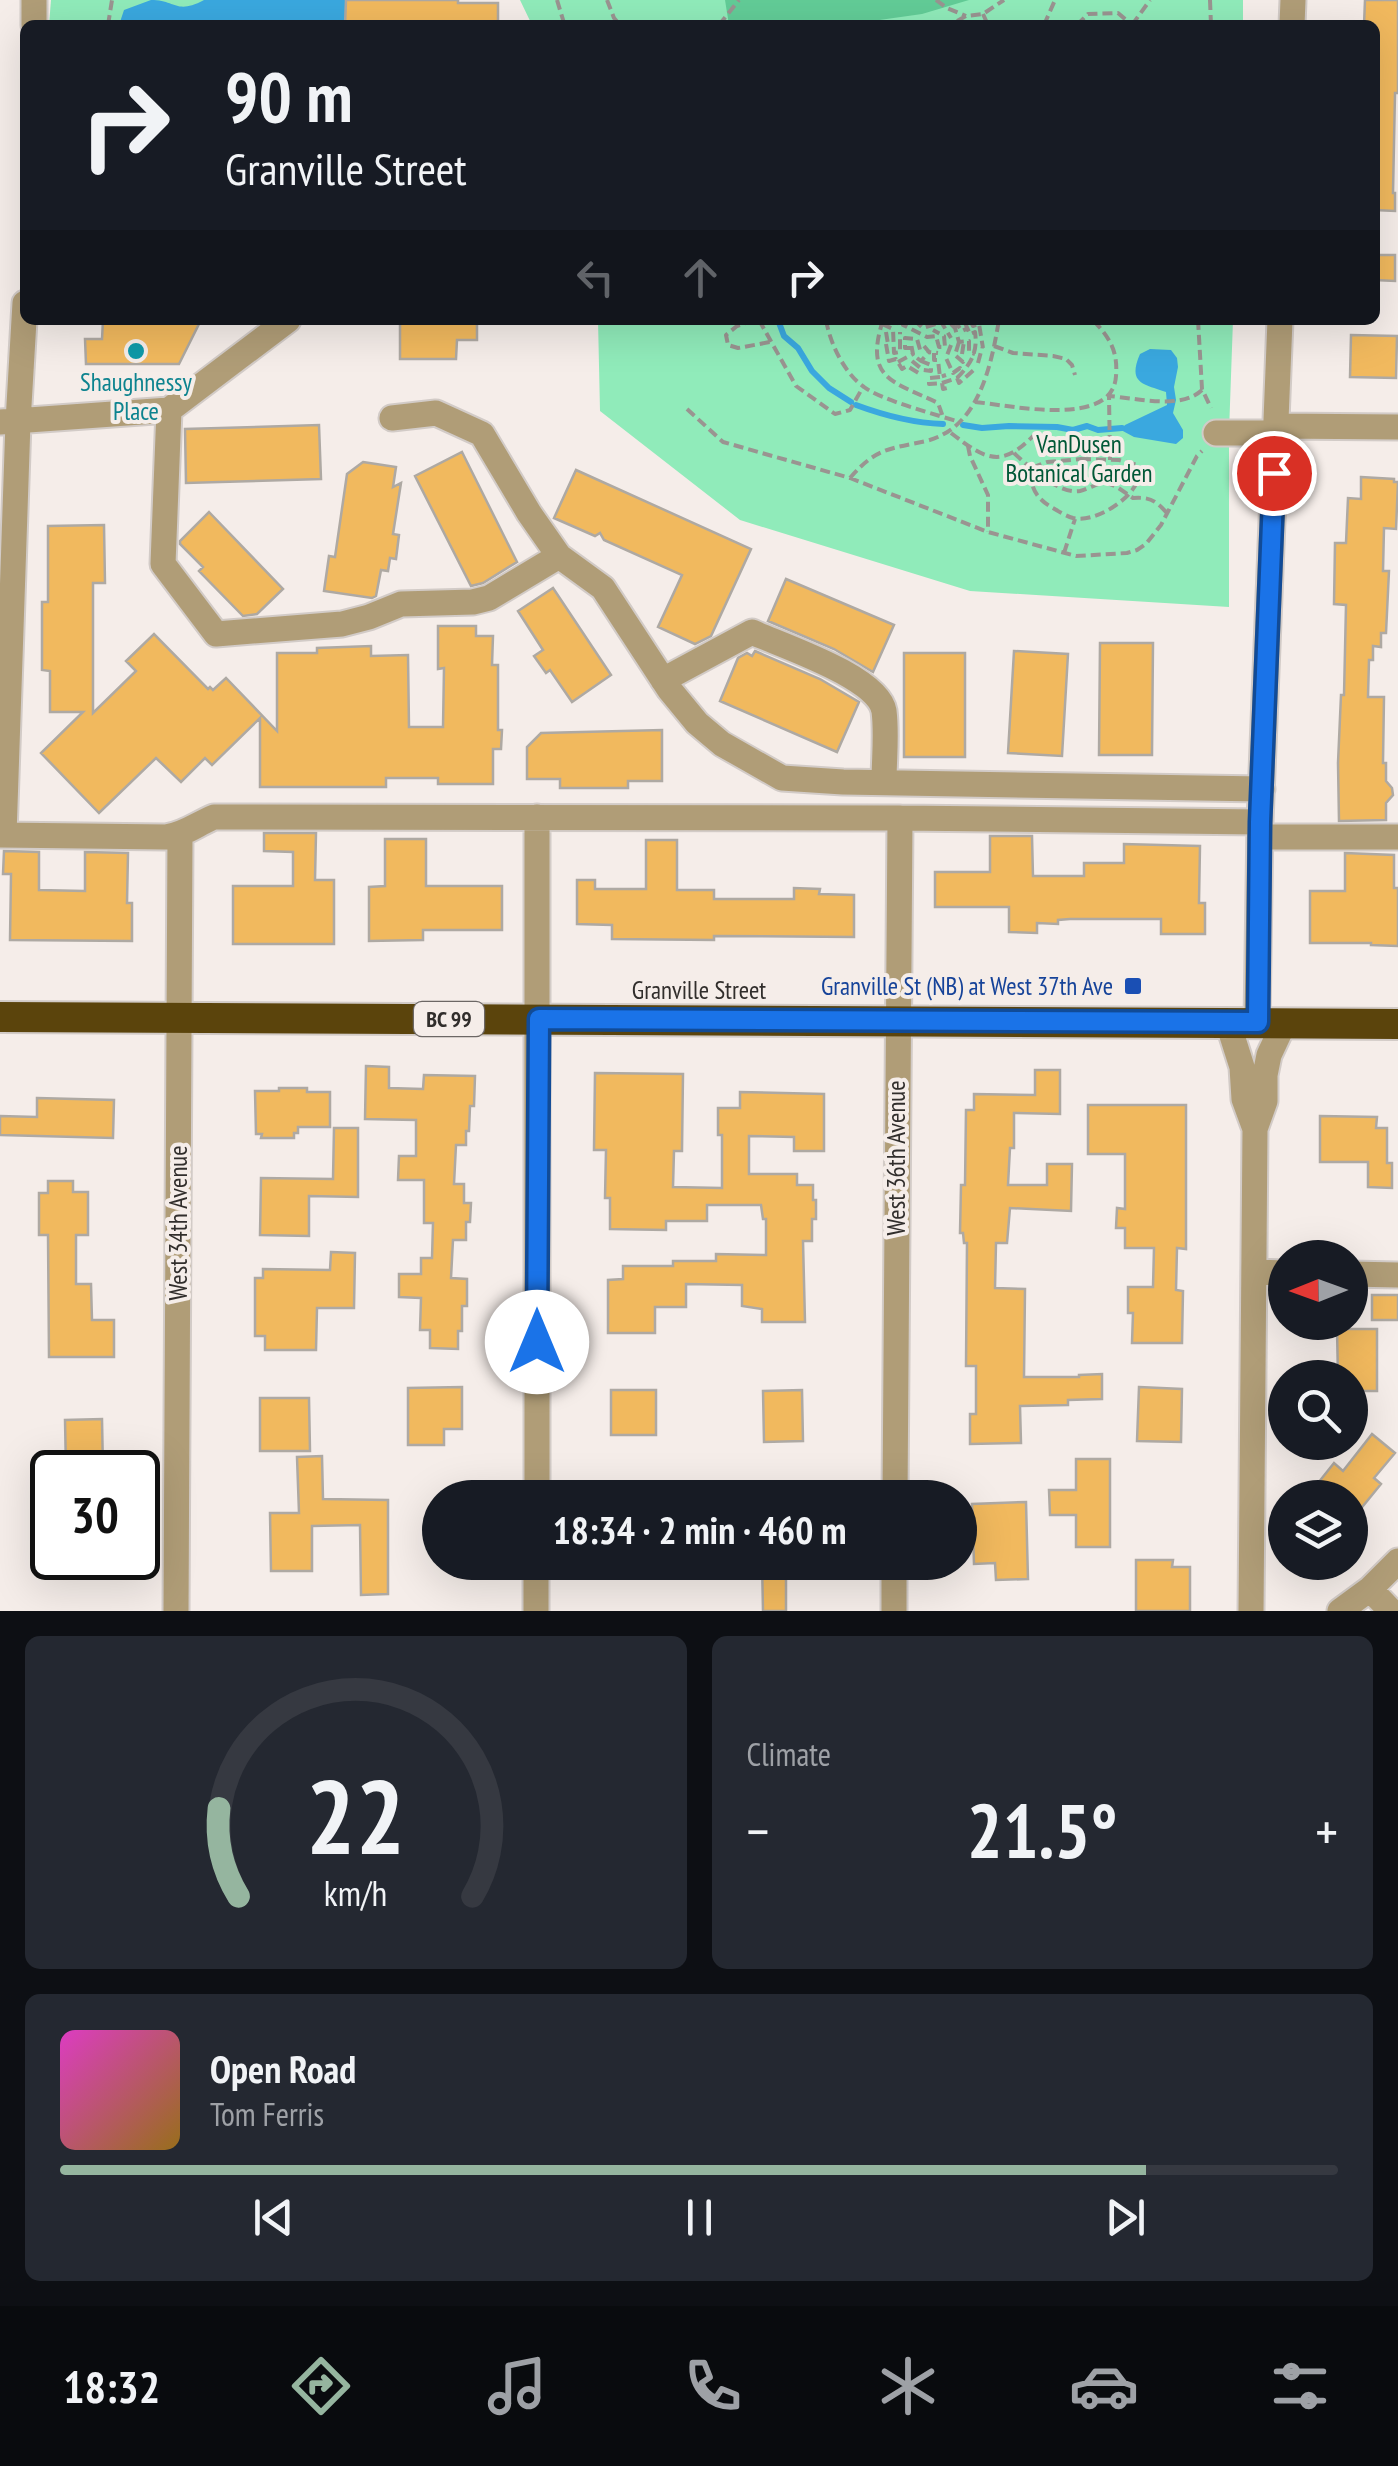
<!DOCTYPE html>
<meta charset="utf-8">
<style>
:root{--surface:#171b24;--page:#242831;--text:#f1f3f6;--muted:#9ea1a6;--line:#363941;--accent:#95b59f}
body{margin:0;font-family:"PT Sans Narrow",sans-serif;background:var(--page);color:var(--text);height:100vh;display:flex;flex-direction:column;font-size:38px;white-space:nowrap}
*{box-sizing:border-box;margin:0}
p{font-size:32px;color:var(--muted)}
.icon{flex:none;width:55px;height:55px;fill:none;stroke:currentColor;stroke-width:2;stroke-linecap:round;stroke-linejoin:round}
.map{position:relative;height:1611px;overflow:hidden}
.sheet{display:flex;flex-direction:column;gap:25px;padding:25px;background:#0d0f14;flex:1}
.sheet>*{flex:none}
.guide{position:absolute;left:20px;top:20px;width:1360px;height:305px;border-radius:15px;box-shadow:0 10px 40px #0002;background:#171b24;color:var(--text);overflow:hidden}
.needle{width:65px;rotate:269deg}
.tools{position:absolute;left:1268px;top:1240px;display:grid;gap:20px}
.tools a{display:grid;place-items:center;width:100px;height:100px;border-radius:50%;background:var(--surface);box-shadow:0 10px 40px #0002;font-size:50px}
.speed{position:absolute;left:30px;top:1450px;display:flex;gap:20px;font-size:50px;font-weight:700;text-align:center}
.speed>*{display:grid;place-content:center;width:130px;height:130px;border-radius:50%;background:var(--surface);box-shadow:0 10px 40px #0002;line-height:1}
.speed .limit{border:5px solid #111;border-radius:15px;background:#fff;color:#111}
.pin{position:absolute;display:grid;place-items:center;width:85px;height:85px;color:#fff;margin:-42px;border:5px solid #fff;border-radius:50%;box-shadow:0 2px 10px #0007}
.me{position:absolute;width:110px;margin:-55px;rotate:0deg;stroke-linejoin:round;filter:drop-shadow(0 0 8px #0008)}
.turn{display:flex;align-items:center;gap:35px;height:210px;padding:0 40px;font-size:45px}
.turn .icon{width:130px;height:130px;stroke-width:2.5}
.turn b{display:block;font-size:70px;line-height:85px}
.lanes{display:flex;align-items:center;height:95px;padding:0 40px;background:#0003;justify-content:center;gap:50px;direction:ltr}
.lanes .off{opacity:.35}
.big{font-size:75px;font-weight:700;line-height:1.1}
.sheet .tile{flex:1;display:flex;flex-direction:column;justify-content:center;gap:15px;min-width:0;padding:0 35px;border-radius:15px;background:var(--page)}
.sheet .dial{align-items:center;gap:0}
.dial svg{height:260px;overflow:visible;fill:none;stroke:var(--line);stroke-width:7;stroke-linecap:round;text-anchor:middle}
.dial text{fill:var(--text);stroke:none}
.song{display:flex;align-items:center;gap:30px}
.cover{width:120px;height:120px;border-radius:15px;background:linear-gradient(135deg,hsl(310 70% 55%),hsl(40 70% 35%))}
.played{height:10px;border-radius:5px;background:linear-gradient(90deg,var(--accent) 85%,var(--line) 85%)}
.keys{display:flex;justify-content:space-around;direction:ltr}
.heat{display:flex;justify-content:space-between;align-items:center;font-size:55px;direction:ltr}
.sheet .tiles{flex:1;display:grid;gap:25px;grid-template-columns:1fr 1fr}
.tile:last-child{grid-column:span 2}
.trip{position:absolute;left:422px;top:1480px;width:555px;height:100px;border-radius:50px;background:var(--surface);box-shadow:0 10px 40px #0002;font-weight:700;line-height:100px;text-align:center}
.menu{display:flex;height:160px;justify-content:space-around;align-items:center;background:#090b0e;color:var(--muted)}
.menu .icon{width:70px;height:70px}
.menu .active{color:var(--accent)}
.menu b{font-size:45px;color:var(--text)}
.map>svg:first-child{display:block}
.green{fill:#90ebba}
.forest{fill:#62cc97}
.water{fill:#3aa8df}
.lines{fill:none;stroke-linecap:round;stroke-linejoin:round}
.stream{stroke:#3aa8df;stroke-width:6}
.building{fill:#f1b95e;stroke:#aea9a3;stroke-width:2.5}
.minor-casing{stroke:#d2cbc7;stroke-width:29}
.highway-casing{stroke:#d2cbc7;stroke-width:34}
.path{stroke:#9a9491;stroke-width:4;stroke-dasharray:10 5;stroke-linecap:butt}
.minor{stroke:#b09d77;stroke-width:25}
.highway{stroke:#5b440c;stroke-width:30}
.route-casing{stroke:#114b97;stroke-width:25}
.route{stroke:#1a73e8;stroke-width:18}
.culture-dot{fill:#0f9aa8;stroke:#f5ede9;stroke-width:4}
.transit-dot{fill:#1a4fb4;stroke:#f5ede9;stroke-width:4}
.labels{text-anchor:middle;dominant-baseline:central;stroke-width:8;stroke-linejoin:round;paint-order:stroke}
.shield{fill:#f5ede9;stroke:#6c6765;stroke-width:2.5}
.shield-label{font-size:22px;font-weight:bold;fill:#312e2c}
.culture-label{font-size:25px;fill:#0d838f;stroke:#f5ede9}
.park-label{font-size:25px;fill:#005837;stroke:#f5ede9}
.transit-label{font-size:25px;fill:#164399;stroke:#f5ede9;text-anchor:end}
.street-label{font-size:25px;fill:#312e2c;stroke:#f5ede9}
</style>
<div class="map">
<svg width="1398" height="1611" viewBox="0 0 1398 1611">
<rect width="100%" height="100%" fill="#f5ede9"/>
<path class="green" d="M51 0H345V23H330L329 25H49Z
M520 0H1243V25H532Z
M598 320H1233L1229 432V607L970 591 740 520 600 411Z"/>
<path class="forest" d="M725 0H969L922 14 844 25H729Z"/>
<path class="water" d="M151 0C176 0 176 15 204 0H345V23H330L329 25H119L124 10Z
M1150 349 1171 350 1177 358 1178 367 1174 387 1176 400 1173 413 1183 430V438L1176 444 1134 437 1121 430 1125 425 1167 405 1166 392C1144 384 1127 384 1140 354Z"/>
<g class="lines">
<path class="stream" d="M778 320 784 336 798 348 812 371 829 388 851 402
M856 405C883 415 913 423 943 424
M963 425 982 428 1009 426 1057 427 1073 430 1087 426 1098 430 1122 428"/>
</g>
<path class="building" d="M346 0H458V3H498V25H345Z
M1365 0H1398V93H1395L1393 193H1395V211L1375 210V25H1364Z
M1375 255H1395V281L1375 280Z
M103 320H201L179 364H86L85 339H102Z
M400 320H477V340H457L456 359H400Z
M1351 335 1397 336 1396 378 1350 377Z
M319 425 321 479 186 483 185 429Z
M462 452 517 562 483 583 471 586 415 476Z
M363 462 396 467 393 487 401 483 393 534 399 535 396 559 390 558 388 571 381 570 376 596 372 598 324 591 329 556 335 557 347 474Z
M576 470 751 549 711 636 695 644 658 627 682 575 604 540 600 533 595 536 554 518Z
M1361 477 1394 479V482H1398L1396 529 1384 528 1383 571H1389L1386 633H1381V647L1373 646V660H1369L1368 697H1384L1383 763H1386V781L1392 788 1393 795 1386 803V820L1339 821 1338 763 1341 695H1344L1346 605 1334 604 1335 543H1346L1348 498 1361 499Z
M209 512 283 589 257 614 243 616 199 571 203 567 180 544V541Z
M104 525 105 583H93V713L136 671 126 661 154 634 208 689 210 687 213 690 226 678 277 731V653H317V648L371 646V656L408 655 409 727H443L444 668 438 669V626H476V636H493L492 665H498V730H502L501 749H493V784H438V778H386V787H260V718L212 765 205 758 181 782 156 758 99 813 41 753 83 712H50V671L42 670V602H48V526Z
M786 579 894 625 873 672 834 649 768 621Z
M553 588 611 675 572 702 550 670 546 673 534 656 543 650 518 611Z
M1100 643H1153L1152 755H1099Z
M755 651 820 679 859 702 837 752 720 701 738 658 747 653 752 656Z
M1014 651 1068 654 1062 756 1008 753Z
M904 653H965V757H904Z
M662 730V781H628V788H560V779H527V747L541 733Z
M264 833H316L315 880H334V944H233V886H293V852L264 851Z
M990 836H1032L1033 876H1084V863H1124V844L1200 846 1199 903H1205V934H1161V919H1070L1058 920V924L1037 923V933L1009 932V907H935V872H990Z
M385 839H426V886H502V930H423V940L369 941V887L385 886Z
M646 840H677V890H714V899H794V888L820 889 819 894 854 895V937L714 936V940L612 939V925L577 924V880H595V889H646Z
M4 851 39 852V890L85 891V852L128 853 127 903H132V941L10 940 11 874H3Z
M1345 853 1394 855V888H1398V946L1371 945V943H1310V891H1345Z
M366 1066 389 1067V1088L423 1089 424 1075 475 1076 474 1106H470L469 1131H466V1145H456L454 1184H464V1203H471L470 1222H466V1240H453L451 1278 467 1279V1306H462V1331H458V1349L430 1348V1330H420L421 1298 399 1297V1274H421V1258H432L433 1223H424V1180H398L399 1156H416V1120L365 1119Z
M1035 1070H1060V1114L1014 1113V1148H1010L1008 1185H1047V1164H1072L1071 1211 1010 1208 1007 1243H996L995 1288 1025 1289 1024 1377H1079V1375L1102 1374V1399L1068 1400V1405L1020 1406 1021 1443 970 1444V1414H976V1366H966L967 1243H964L963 1233H960L961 1185H965L966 1110H974V1094L1035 1095Z
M595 1073 683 1074 682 1151H674L673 1187 722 1188V1135H718V1108H740V1092L824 1094V1151H794V1137L749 1136V1174H797V1185H813V1200H816V1219H812V1241H803L805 1322H762V1309L742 1306V1285L686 1284V1307H655V1333H608V1280L623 1279V1266H673V1261H716V1254L766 1255V1219H763L761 1205H707V1221H666V1230L610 1229V1198H605L606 1150H594Z
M279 1088H307V1092H330V1127H298V1133H294V1138H261L262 1134H256L255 1091H279Z
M37 1098 114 1100 113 1138 0 1135V1116L37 1117Z
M1088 1105H1186V1249L1177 1248 1176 1290 1183 1291 1182 1343H1132L1133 1313H1128V1287H1153L1154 1248H1125V1228H1116L1117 1208 1125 1209V1154H1088Z
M1320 1116 1377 1117 1376 1128H1387V1163H1392V1188L1368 1187V1162H1320Z
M334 1128H358V1197L309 1196V1236L260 1235 261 1178 333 1179Z
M48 1181H73V1192H88V1235H76V1284H91L92 1320H114V1357H49L48 1235H39V1193H48Z
M331 1252 355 1253 354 1308H317L316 1350H265V1336H255V1278H263V1269L330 1270Z
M1372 1295H1398V1320H1372Z
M1337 1329H1377V1391H1350V1378H1338Z
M462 1387V1429H444V1445H408V1388Z
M1139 1387 1182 1389 1181 1442 1137 1441Z
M611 1390H656V1435H611Z
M802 1390 803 1441 764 1442 763 1391Z
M260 1398H309L310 1451H260Z
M102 1419 103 1470H66L65 1420Z
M1372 1434 1395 1453 1374 1478 1381 1484 1350 1522V1498H1319L1326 1490 1318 1483 1334 1463 1343 1471Z
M322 1456 323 1499 388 1500V1594L361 1595 360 1525 312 1526V1571H271L270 1513H299L297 1457Z
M1076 1459H1110V1547H1076V1515H1050L1049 1490H1076Z
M1026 1502 1028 1579 996 1580 995 1563 974 1564 972 1504Z
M55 1558H108L109 1577 56 1578Z
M1136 1560H1173L1172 1567H1190V1611H1136Z
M762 1562H786V1611H763Z"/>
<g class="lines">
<g class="minor-casing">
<path id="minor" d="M34 25V0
M1292 25 1293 0
M169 410 163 564 216 634 342 624 369 617 401 604 473 602 489 598 559 556
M392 418 436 413 482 434 529 513 559 556 603 588 669 689 697 723 722 744 782 778 843 782 1262 789
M0 422 169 410 288 320
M1276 426 1398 427
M1216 433H1276
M663 680 752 632C783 646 878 677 884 711 887 734 884 760 884 782
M0 835 166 837C184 835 197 824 214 817L900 818 1260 822
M4 835 18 422 25 303
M1260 837H1398
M1257 1022 1260 822 1280 320
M1228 1023 1242 1067 1244 1099 1255 1129
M1255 1272 1285 1273
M1350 1274 1398 1275
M537 1498V817
M895 1498 900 818
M1370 1589 1391 1611
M176 1611 180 835
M536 1611V1562
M894 1611V1562
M1251 1611 1255 1129 1265 1101V1075L1269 1055 1284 1023
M1340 1611 1370 1589 1398 1561"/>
</g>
<g class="highway-casing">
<path id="highway" d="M0 1017 1398 1024"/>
</g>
<path class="path" d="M557 0 564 23 595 25
M607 0 614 18 620 25
M936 0 947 8 966 16
M1210 0 1211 25
M983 14 988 25
M108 25 112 0
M603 25 616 22
M719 25 739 0
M943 25 952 24 966 16 983 14 1004 0
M1044 25 1055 0
M1077 25 1088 14 1118 13 1132 25
M1132 25 1150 0
M754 320 737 326 726 335 728 345 738 348 770 342
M759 320 796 386 835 414 850 410 863 387
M826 320C830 343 844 373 864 387 881 400 937 415 960 422
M883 320C864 379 892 381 938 403L943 417
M905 320 903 325 927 337 936 336 939 347H945L944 336 933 330
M914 320 923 328 936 324
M946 320 943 325 951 338
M954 320 962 331 968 328
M970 320 973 326 979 324 983 348
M1198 320 1202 389 1211 408
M891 321V320
M882 324 893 329 894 353 900 352V332
M896 324 899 320
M951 324 955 328 959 342 969 341V352L975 354
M886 332 888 344
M959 342 955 355 963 362 966 357
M886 344 889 361 896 359 902 369 907 366 922 375
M951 345 946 358 953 373 960 368 963 372
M924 346 929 352 938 353
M994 346 1013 353 1053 356 1066 359 1072 365 1075 375
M912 348H905V338L917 339 921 353
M934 353V360H938L940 377 946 375
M962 354 964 341
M917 358 921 361 929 352
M912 361 923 370 931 371V365L921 361
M898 362 913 354 911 344
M978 363 982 348
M940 377 929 378V384L942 383 943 389 951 387
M957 378C971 364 978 352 975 332L970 334 965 323
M942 383 957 378 959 383 975 369
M975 402C1009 405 1113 429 1116 376 1118 351 1110 338 1093 320
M687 409 723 442 850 478 988 532 1076 556 1127 553 1137 550 1146 544 1161 525 1197 456 1202 451
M951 433C986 460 1002 469 1035 434
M968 446 970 456 988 495V532
M1014 453C1029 467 1060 495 1080 491 1088 489 1096 484 1105 482L1117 487 1133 498C1150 497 1155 500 1167 513
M1081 459 1119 460 1138 465C1139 468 1139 477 1138 480 1130 501 1094 523 1073 518 1066 516 1058 511 1051 507 1035 497 1030 487 1031 468L1047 462Z
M1110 460 1109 396C1136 398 1181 410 1202 390
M850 478C876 448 889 449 926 441 979 428 991 366 999 320
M1064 553 1075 519"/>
<use href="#minor" class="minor"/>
<use href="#highway" class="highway"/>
</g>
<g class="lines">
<g class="route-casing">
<path id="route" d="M537 1342 539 1019 1258 1022 1260 822 1274 473"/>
</g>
<use href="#route" class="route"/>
</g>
<circle class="culture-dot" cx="136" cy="351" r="10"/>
<rect class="transit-dot" x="1123" y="976" width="20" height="20" rx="5"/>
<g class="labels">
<rect class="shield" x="414" y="1002" width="70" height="34" rx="8"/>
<g class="shield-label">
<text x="449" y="1019">BC 99</text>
</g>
<g class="culture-label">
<text x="136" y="382">Shaughnessy<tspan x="136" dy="29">Place</tspan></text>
</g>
<g class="park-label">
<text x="1079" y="444">VanDusen<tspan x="1079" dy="29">Botanical Garden</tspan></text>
</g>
<g class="transit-label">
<text x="1113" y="986">Granville St (NB) at West 37th Ave</text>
</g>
<g class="street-label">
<text x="699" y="990">Granville Street</text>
<text transform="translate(896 1158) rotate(-90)">West 36th Avenue</text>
<text transform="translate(178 1223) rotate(-90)">West 34th Avenue</text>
</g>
</g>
</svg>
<div class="tools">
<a><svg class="needle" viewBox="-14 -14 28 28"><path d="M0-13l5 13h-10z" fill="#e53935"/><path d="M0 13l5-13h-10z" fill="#9ea1a6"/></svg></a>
<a><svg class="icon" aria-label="search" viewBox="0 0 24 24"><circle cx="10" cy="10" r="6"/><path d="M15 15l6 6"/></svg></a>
<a><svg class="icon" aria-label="layers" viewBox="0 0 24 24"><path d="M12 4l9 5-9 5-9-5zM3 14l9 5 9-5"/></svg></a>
</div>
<div class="speed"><div class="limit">30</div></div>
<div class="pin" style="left:1274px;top:473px;background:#d93025"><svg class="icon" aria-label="arrive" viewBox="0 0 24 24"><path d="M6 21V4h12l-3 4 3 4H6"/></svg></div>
<svg class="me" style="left:537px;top:1342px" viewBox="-20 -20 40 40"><circle r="19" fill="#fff"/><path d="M0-13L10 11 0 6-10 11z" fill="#1a73e8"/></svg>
<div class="trip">18:34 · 2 min · 460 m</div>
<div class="guide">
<div class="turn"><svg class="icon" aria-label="right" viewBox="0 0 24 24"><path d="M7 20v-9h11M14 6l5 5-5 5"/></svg><div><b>90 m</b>Granville Street</div></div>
<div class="lanes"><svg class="icon off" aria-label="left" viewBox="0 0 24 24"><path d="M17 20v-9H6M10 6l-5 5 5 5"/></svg><svg class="icon off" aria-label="ahead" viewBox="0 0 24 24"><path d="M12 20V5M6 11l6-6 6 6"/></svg><svg class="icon" aria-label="right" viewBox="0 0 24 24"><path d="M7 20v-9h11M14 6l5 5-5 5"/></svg></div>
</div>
</div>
<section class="sheet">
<div class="tiles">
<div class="tile dial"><svg viewBox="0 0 100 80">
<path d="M14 69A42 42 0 1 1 86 69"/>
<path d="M14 69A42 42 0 0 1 8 42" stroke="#95b59f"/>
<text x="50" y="56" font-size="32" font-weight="700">22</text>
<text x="50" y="72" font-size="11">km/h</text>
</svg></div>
<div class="tile"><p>Climate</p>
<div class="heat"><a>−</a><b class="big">21.5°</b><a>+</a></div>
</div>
<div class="tile">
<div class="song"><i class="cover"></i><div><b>Open Road</b><p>Tom Ferris</p></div></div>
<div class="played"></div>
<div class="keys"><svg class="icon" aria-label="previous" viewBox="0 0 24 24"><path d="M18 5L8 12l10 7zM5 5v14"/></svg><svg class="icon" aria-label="pause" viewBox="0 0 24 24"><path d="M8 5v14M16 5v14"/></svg><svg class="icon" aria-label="next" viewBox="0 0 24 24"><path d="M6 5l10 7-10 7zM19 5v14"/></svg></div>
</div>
</div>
</section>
<nav class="menu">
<b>18:32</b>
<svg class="icon active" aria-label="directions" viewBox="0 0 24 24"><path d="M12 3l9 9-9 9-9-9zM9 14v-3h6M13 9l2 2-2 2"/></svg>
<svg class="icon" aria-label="music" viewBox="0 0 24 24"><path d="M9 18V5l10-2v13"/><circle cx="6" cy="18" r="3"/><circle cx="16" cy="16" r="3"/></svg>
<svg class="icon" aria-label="phone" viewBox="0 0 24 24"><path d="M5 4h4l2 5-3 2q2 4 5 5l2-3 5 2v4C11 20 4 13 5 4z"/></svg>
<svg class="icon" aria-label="climate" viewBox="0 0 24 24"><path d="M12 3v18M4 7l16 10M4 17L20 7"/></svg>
<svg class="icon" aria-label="car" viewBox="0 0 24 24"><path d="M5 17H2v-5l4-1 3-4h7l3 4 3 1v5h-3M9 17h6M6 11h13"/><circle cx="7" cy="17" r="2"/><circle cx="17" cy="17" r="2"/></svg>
<svg class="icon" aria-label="filters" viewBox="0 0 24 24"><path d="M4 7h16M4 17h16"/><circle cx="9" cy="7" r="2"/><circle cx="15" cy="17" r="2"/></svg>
</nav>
